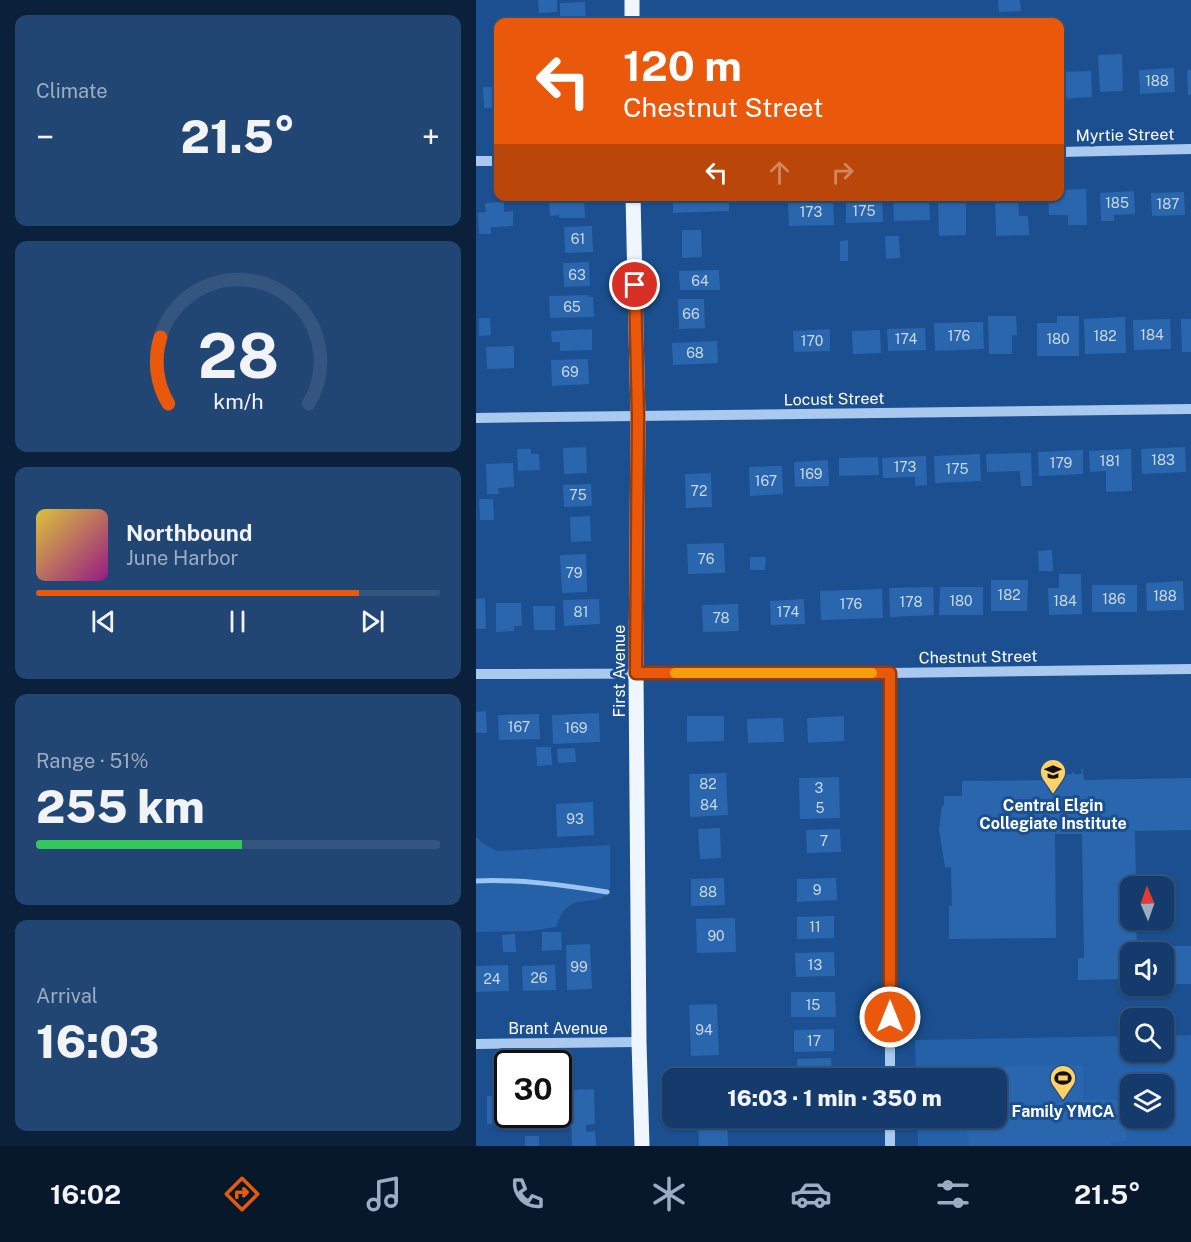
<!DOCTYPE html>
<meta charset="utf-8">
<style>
:root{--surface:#143b6b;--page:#214673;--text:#f1f3f6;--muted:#9dadc1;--line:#33557e;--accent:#ea580c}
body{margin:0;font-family:"Public Sans",sans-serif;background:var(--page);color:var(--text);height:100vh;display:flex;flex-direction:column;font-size:22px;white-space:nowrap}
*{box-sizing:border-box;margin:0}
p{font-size:20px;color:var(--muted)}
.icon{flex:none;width:33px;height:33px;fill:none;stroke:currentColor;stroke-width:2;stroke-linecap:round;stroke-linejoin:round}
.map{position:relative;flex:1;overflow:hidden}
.drawer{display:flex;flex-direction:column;gap:15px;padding:15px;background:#0b203b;width:476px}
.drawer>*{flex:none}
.guide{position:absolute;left:18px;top:18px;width:570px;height:183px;border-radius:12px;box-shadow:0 2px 4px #0004,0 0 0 2px var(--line);background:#ea580c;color:#fff;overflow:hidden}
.needle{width:39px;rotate:358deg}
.buttons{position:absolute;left:644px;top:876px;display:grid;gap:12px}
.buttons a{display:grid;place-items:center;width:54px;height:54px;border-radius:12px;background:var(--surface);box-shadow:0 2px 4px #0004,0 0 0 2px var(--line);font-size:30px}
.speed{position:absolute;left:18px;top:1050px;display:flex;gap:12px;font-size:30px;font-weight:700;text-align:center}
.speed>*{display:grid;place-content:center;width:78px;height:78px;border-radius:50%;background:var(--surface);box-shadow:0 2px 4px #0004,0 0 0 2px var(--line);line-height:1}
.speed .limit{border:3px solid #111;border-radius:9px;background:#fff;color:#111}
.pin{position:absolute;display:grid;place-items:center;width:51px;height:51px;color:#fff;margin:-26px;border:3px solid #fff;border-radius:50%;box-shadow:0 2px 6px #0007}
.me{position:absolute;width:66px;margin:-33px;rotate:0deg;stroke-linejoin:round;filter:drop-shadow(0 0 4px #0008)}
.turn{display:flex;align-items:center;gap:21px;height:126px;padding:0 30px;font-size:27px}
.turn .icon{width:78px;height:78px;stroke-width:2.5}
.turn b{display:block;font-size:42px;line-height:51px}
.lanes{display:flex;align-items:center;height:57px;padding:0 30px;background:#0003;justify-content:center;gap:30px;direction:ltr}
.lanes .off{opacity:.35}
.big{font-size:45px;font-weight:800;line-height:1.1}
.drawer .widget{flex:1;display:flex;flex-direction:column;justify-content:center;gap:9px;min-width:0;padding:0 21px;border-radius:12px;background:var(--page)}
.drawer .dial{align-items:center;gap:0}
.dial svg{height:156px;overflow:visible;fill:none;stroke:var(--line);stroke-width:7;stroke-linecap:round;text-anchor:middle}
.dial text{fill:var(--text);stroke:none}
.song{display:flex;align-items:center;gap:18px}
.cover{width:72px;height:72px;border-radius:9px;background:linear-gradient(135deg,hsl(50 70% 55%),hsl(310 70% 35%))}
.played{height:6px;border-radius:3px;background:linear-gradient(90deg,var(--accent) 80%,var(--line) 80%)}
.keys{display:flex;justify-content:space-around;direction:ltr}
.heat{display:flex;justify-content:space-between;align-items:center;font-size:33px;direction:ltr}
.charge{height:9px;border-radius:4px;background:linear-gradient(90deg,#34c759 51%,var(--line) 0)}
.trip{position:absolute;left:186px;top:1068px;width:345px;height:60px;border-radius:12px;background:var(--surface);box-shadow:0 2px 4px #0004,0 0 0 2px var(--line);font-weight:800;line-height:60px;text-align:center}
.tabs{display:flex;height:96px;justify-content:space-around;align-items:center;background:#08182b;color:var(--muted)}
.tabs .icon{width:42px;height:42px}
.tabs .active{color:var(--accent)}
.tabs b{font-size:27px;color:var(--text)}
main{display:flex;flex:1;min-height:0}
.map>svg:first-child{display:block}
.green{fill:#2461a8;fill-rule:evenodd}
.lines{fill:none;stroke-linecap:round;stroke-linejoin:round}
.stream{stroke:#9cc4f0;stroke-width:5}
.building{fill:#2a66ad}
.minor{stroke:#a9c9ee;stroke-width:10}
.major{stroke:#f0f6ff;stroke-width:15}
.route-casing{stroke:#983908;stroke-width:15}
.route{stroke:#ea580c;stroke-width:10}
.slow{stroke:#f59e0b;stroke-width:10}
.labels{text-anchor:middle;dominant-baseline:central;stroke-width:6;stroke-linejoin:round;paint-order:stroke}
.number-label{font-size:14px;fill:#cad9ea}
.street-label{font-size:16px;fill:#fff;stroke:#1b4f8f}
.poi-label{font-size:16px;font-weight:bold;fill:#fff;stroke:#1b4f8f}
</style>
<main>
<section class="drawer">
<div class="widget"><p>Climate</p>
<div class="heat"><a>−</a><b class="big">21.5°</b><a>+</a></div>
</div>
<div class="widget dial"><svg viewBox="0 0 100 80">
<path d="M14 69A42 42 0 1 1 86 69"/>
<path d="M14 69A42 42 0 0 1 10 35" stroke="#ea580c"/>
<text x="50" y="56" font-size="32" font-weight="700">28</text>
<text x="50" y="72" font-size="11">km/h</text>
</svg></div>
<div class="widget">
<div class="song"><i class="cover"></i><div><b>Northbound</b><p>June Harbor</p></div></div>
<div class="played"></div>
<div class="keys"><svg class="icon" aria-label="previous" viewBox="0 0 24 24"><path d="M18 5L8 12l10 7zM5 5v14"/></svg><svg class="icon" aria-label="pause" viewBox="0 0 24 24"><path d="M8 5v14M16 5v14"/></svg><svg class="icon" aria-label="next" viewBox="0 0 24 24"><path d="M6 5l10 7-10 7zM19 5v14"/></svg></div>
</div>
<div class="widget"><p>Range · 51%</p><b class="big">255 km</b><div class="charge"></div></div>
<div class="widget"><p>Arrival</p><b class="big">16:03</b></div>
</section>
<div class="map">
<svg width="716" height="1146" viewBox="0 0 716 1146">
<rect width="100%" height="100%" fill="#1b4f8f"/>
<path class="green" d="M0 836 6 843 21 851 134 845V893C111 910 94 888 80 927L55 931 0 932Z
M715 1035V1146H442L441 1118H520V1078H440L439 1040 654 1036V1052H687V1036ZM654 1084H687V1118H654Z"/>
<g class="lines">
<path class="stream" d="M0 881C44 879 88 885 131 892"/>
</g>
<path class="building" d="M62 0H81V12L63 13Z
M522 0H544L545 11 523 12Z
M109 2 110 22H84V3Z
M646 54 647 91 624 92 622 55Z
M698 68 699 92 664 94 663 70Z
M711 70H716V95H712Z
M615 71 616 97 584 99V72Z
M7 87H22V108H8Z
M610 189 611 225H592V215H573L572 196H584V190Z
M658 191 659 214 638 215V221H625L624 193Z
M708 192 709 215 676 216 675 193Z
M82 196H108L109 218H83V215L74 216 73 201H82Z
M197 196H253V211L197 213Z
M519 196H542L543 216H552L553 235 520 236Z
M357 198 358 225 313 226 312 200Z
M406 198 407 222 370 223V200Z
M453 198 454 220 418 221 417 199Z
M462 200H490V235L463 236Z
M28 202V212L37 211V226L15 227V234H3L2 213 10 212 9 203Z
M116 226 117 252 89 253 88 227Z
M206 230H225L226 257 206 258Z
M409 236H423L424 258 410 259Z
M372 240V261H364V241Z
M113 262 114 286 88 287 87 263Z
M243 270 244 290H204L203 271Z
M112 295V297H117L118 317 74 318 73 296Z
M202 299H228L229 328 203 329Z
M512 316H540L541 335H536V354H513Z
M581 316H603V356H561V323H581Z
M649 317 650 353 609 354 608 319Z
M3 318H14L15 335 3 336Z
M694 319 695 349 658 350 657 320Z
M705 319H716V352H706Z
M507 322 508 349 459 351 458 323Z
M449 328 450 350 412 351 411 329Z
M116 329V350L84 351V342H76L75 331Z
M354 329V351L318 352 317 331Z
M404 330 405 353 377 354 376 331Z
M241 341 242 363 197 365 196 343Z
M38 346V368L11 369 10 347Z
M112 359 113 384 76 386 75 360Z
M110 447 111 473 88 474 87 448Z
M709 447 710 472 666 474 665 449Z
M41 449H55V454H63L64 470 42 471Z
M655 449 656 491 630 492V471L614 472 613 451Z
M607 450V474L563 476 562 452Z
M555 453 556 486H545L544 471 511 472 510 454Z
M504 454 505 481 459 483 458 456Z
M450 456 451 485 439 486V477L407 478 406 458Z
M402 457 403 475 363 476V458Z
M352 460 353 486 319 487 318 462Z
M37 463 38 487 22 488 23 494H11L10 464Z
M306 466 307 494 274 496 273 467Z
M235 473 236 507 210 508 209 474Z
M115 484 116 506 88 507 87 485Z
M3 499H17L18 520H4Z
M114 516 115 541 95 542 94 517Z
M248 543 249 573 212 574 211 544Z
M576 550 577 571H563L562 551Z
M110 554 111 592 86 593 84 555Z
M274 557H290L289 570H274Z
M583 574H605L606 614 573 615 572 588H583Z
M515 580H552L551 611H515Z
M707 581 708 610 671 611 670 583Z
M616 585H661V612H616Z
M457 587 458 615 414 617 413 588Z
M464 587H507V615H463Z
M406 589 407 618 345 620 344 591Z
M9 598 10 629H0V599Z
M123 599 124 624 88 626 87 600Z
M328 599 329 624 295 625 294 601Z
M20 603H45L46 626H38V631L20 632Z
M262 604 263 631 227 632 226 605Z
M57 606H79V630H58Z
M10 711 11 733H0V712Z
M123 713 124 742 77 744 76 715Z
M63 714 64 739 23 740 22 715Z
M211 716H248V741L211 742Z
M368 716V741L332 743 331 718Z
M307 718 308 742 272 743 271 719Z
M60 747H75L76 765 61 766Z
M99 748 100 762 82 763 81 749Z
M605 769H607L608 780 716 778V830L659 831 660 886H654V920H660L661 946H716V984H687V952H654V979L602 980V958H608L606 834H579L580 938 473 939V906H476L475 867 469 868 463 829 466 806H468V796H486V781L577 780 576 772H579V775H586V772H588V775L596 774V772H598V774H606Z
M250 773 252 815 214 817 213 774Z
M363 777 364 818 324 819 323 778Z
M117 802 118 835 81 837 80 804Z
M244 828 245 858 224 859 222 829Z
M364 829 365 852 331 853 330 830Z
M248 878 249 905 215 906V879Z
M360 878 361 900 321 902V879Z
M358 916V938L321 939V917Z
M259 918 260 952 221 953 220 919Z
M66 932H85L86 950 66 951Z
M39 934 40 952H27L26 935Z
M114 944 116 989 91 990 90 945Z
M358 952 359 976 320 977 319 953Z
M32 965 33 991 0 992V966Z
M79 965 80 990 47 991 46 966Z
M315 992H359L360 1017H315Z
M241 1004 243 1055 215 1056 213 1005Z
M358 1029V1051L318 1052V1030Z
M355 1058 356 1078H322L321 1059Z
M607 1065V1100L649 1099 650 1141 635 1142V1146H493V1137H491L490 1118H520V1078H490V1069L530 1068V1066Z
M256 1067 257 1078H223L222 1068Z
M118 1089 119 1124 110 1125V1132L119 1131 120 1146H96L94 1090Z
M82 1093H88L89 1118 53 1120 52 1114H82Z
M32 1095V1114H46V1122L11 1124V1096Z
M222 1118H251L252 1146H223Z
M49 1136H63V1146H49Z"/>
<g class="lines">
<path class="minor" d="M584 152 716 149
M0 161H22
M0 418 716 409
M414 673V1078
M0 674 414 673 716 669
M0 1044 163 1042
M414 1146V1118"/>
<path class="major" d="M156 0V22
M157 196 162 417 160 673 163 1042 166 1146"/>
</g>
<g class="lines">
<g class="route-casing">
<path id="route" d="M159 285 162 417 160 673H414V1017"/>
</g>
<use href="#route" class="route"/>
<path class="slow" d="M199 673H396"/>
</g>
<defs>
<g id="school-pin" transform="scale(1.35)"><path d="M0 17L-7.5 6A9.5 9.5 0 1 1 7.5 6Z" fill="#ffd166" stroke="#1b4f8f"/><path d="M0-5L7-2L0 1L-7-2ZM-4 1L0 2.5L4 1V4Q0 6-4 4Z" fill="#111"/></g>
<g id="stadium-pin" transform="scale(1.35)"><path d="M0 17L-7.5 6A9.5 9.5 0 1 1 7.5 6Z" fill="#ffd166" stroke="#1b4f8f"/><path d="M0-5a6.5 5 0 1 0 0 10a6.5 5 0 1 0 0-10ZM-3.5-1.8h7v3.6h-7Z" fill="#111"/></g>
</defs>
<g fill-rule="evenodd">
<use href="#school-pin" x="577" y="772"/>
<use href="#stadium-pin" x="587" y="1078"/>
</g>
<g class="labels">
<g class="number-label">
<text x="681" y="81">188</text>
<text x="641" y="203">185</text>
<text x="692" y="204">187</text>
<text x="388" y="211">175</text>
<text x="335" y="212">173</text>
<text x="102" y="239">61</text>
<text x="101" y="275">63</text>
<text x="224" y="281">64</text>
<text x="96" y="307">65</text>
<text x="215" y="314">66</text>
<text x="676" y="335">184</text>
<text x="483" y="336">176</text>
<text x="629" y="336">182</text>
<text x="430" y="339">174</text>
<text x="582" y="339">180</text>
<text x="336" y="341">170</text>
<text x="219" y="353">68</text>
<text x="94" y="372">69</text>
<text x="687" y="460">183</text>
<text x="634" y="461">181</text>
<text x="585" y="463">179</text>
<text x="429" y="467">173</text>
<text x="481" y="469">175</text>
<text x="335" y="474">169</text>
<text x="290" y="481">167</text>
<text x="223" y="491">72</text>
<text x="102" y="495">75</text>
<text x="230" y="559">76</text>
<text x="98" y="573">79</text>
<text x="533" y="595">182</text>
<text x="689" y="596">188</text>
<text x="638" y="599">186</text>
<text x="485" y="601">180</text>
<text x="589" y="601">184</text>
<text x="435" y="602">178</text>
<text x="375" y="604">176</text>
<text x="105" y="612">81</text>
<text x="312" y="612">174</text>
<text x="245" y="618">78</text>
<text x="43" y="727">167</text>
<text x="100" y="728">169</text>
<text x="232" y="784">82</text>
<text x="343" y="788">3</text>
<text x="233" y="805">84</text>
<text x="344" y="808">5</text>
<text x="99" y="819">93</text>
<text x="348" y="841">7</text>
<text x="341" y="890">9</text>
<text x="232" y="892">88</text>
<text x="339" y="927">11</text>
<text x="240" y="936">90</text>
<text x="339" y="965">13</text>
<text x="103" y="967">99</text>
<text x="63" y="978">26</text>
<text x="16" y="979">24</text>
<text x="337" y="1005">15</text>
<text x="228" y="1030">94</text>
<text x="338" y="1041">17</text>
</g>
<g class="street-label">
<text transform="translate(649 135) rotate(-1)">Myrtie Street</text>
<text transform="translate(358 399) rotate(-1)">Locust Street</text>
<text transform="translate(502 657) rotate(-1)">Chestnut Street</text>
<text transform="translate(143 671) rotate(-90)">First Avenue</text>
<text x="82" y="1028">Brant Avenue</text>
</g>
<g class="poi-label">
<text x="577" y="805">Central Elgin<tspan x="577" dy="18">Collegiate Institute</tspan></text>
<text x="587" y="1111">Family YMCA</text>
</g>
</g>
</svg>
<div class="buttons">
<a><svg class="needle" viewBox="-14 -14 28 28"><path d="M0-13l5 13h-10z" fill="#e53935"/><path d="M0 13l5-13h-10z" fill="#9dadc1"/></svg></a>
<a><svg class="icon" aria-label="sound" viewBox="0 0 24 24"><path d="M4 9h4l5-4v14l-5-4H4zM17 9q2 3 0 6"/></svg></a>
<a><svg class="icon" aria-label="search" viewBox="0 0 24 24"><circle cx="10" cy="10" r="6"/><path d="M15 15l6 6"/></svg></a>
<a><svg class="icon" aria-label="layers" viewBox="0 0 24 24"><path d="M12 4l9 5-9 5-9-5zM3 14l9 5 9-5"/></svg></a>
</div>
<div class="speed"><div class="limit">30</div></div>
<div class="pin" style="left:159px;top:285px;background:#d93025"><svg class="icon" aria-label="arrive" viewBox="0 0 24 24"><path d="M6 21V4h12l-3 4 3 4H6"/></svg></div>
<svg class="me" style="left:414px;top:1017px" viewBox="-20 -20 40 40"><circle r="17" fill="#ea580c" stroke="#fff" stroke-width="3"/><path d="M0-11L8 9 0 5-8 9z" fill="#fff"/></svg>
<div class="trip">16:03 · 1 min · 350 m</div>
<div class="guide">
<div class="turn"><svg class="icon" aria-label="left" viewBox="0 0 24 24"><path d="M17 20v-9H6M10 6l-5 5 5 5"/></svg><div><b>120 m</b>Chestnut Street</div></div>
<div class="lanes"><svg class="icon" aria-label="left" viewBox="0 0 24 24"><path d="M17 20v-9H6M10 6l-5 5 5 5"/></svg><svg class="icon off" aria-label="ahead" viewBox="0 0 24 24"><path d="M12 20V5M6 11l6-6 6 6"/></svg><svg class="icon off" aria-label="right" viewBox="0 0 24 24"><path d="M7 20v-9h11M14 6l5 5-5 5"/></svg></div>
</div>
</div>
</main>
<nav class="tabs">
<b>16:02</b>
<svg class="icon active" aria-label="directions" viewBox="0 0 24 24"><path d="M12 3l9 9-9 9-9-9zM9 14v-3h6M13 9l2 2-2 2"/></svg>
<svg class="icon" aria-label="music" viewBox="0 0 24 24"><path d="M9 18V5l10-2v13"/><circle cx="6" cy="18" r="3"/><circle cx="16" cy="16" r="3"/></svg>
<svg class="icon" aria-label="phone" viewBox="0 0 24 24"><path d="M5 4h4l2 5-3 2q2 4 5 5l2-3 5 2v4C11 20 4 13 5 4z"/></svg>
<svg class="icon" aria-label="climate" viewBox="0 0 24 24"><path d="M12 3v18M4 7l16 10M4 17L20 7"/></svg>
<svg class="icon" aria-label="car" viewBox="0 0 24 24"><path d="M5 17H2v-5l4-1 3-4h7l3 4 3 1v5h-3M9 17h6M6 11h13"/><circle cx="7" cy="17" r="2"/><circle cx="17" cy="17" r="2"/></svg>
<svg class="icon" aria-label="filters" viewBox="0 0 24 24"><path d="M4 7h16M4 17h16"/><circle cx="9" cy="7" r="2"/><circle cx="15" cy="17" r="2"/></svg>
<b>21.5°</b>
</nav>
